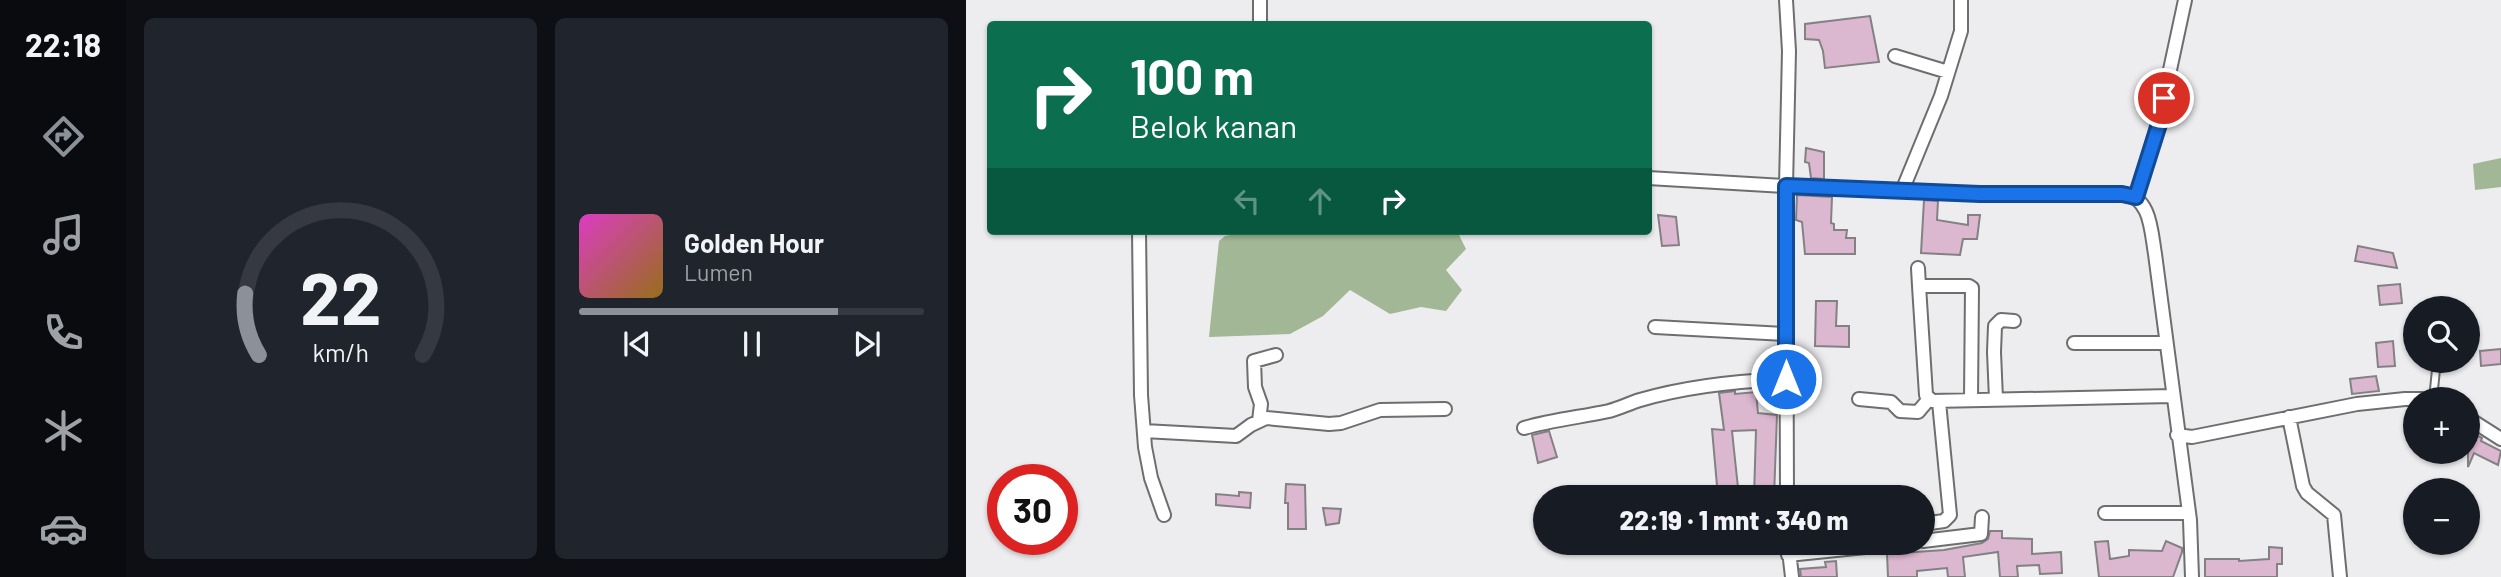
<!DOCTYPE html>
<html lang="id">
<meta charset="utf-8">
<style>
:root{--surface:#171b24;--page:#20242c;--text:#f1f3f6;--muted:#9ea1a6;--line:#363941;--accent:#8c9099}
body{margin:0;font-family:Barlow,sans-serif;background:var(--page);color:var(--text);height:100vh;display:flex;flex-direction:column;font-size:26px;white-space:nowrap}
*{box-sizing:border-box;margin:0}
p{font-size:23px;color:var(--muted)}
.icon{flex:none;width:38px;height:38px;fill:none;stroke:currentColor;stroke-width:2;stroke-linecap:round;stroke-linejoin:round}
.map{position:relative;flex:1;overflow:hidden}
.side{display:flex;flex-direction:column;gap:18px;padding:18px;background:#0d0f14;width:840px}
.side>*{flex:none}
.banner{position:absolute;left:21px;top:21px;width:665px;height:214px;border-radius:7px;box-shadow:0 2px 5px #0004;background:#0b6e4f;color:#fff;overflow:hidden}
.controls{position:absolute;left:1437px;top:296px;display:grid;gap:14px}
.controls a{display:grid;place-items:center;width:77px;height:77px;border-radius:50%;background:var(--surface);box-shadow:0 2px 5px #0004;font-size:35px}
.speed{position:absolute;left:21px;top:464px;display:flex;gap:14px;font-size:35px;font-weight:700;text-align:center}
.speed>*{display:grid;place-content:center;width:91px;height:91px;border-radius:50%;background:var(--surface);box-shadow:0 2px 5px #0004;line-height:1}
.speed .limit{border:10px solid #d22;background:#fff;color:#111}
.pin{position:absolute;display:grid;place-items:center;width:60px;height:60px;color:#fff;margin:-30px;border:4px solid #fff;border-radius:50%;box-shadow:0 2px 7px #0007}
.me{position:absolute;width:77px;margin:-38px;rotate:0deg;stroke-linejoin:round;filter:drop-shadow(0 0 5px #0008)}
.turn{display:flex;align-items:center;gap:24px;height:147px;padding:0 28px;font-size:32px}
.turn .icon{width:91px;height:91px;stroke-width:2.5}
.turn b{display:block;font-size:49px;line-height:60px}
.lanes{display:flex;align-items:center;height:66px;padding:0 28px;background:#0003;justify-content:center;gap:35px;direction:ltr}
.lanes .off{opacity:.35}
.side .card{flex:1;display:flex;flex-direction:column;justify-content:center;gap:10px;min-width:0;padding:0 24px;border-radius:10px;background:var(--page)}
.side .dial{align-items:center;gap:0}
.dial svg{height:182px;overflow:visible;fill:none;stroke:var(--line);stroke-width:7;stroke-linecap:round;text-anchor:middle}
.dial text{fill:var(--text);stroke:none}
.song{display:flex;align-items:center;gap:21px}
.cover{width:84px;height:84px;border-radius:10px;background:linear-gradient(135deg,hsl(310 70% 55%),hsl(40 70% 35%))}
.played{height:7px;border-radius:4px;background:linear-gradient(90deg,var(--accent) 75%,var(--line) 75%)}
.keys{display:flex;justify-content:space-around;direction:ltr}
.side .tiles{flex:1;display:grid;gap:18px;grid-template-columns:repeat(2,1fr)}
.trip{position:absolute;left:567px;top:485px;width:402px;height:70px;border-radius:35px;background:var(--surface);box-shadow:0 2px 5px #0004;font-weight:800;line-height:70px;text-align:center}
main{display:flex;flex:1;min-height:0}
.menu{display:flex;flex-direction:column;width:126px;justify-content:space-around;align-items:center;background:#090b0e;color:var(--muted)}
.menu .icon{width:49px;height:49px}
.menu .selected{color:var(--accent)}
.menu b{font-size:32px;color:var(--text)}
.map>svg:first-child{display:block}
.forest{fill:#a1b795}
.building{fill:#dbb7d0;stroke:#848183;stroke-width:2}
.lines{fill:none;stroke-linecap:round;stroke-linejoin:round}
.service-casing{stroke:#6e6e71;stroke-width:10}
.minor-casing{stroke:#6e6e71;stroke-width:16}
.service{stroke:#fff;stroke-width:6}
.minor{stroke:#fff;stroke-width:12}
.route-casing{stroke:#114b97;stroke-width:18}
.route{stroke:#1a73e8;stroke-width:12}
</style>
<main>
<nav class="menu">
<b>22:18</b>
<svg class="icon selected" aria-label="directions" viewBox="0 0 24 24"><path d="M12 3l9 9-9 9-9-9zM9 14v-3h6M13 9l2 2-2 2"/></svg>
<svg class="icon" aria-label="music" viewBox="0 0 24 24"><path d="M9 18V5l10-2v13"/><circle cx="6" cy="18" r="3"/><circle cx="16" cy="16" r="3"/></svg>
<svg class="icon" aria-label="phone" viewBox="0 0 24 24"><path d="M5 4h4l2 5-3 2q2 4 5 5l2-3 5 2v4C11 20 4 13 5 4z"/></svg>
<svg class="icon" aria-label="climate" viewBox="0 0 24 24"><path d="M12 3v18M4 7l16 10M4 17L20 7"/></svg>
<svg class="icon" aria-label="car" viewBox="0 0 24 24"><path d="M5 17H2v-5l4-1 3-4h7l3 4 3 1v5h-3M9 17h6M6 11h13"/><circle cx="7" cy="17" r="2"/><circle cx="17" cy="17" r="2"/></svg>
</nav>
<section class="side">
<div class="tiles">
<div class="card dial"><svg viewBox="0 0 100 80">
<path d="M14 69A42 42 0 1 1 86 69"/>
<path d="M14 69A42 42 0 0 1 8 42" stroke="#8c9099"/>
<text x="50" y="56" font-size="32" font-weight="700">22</text>
<text x="50" y="72" font-size="11">km/h</text>
</svg></div>
<div class="card">
<div class="song"><i class="cover"></i><div><b>Golden Hour</b><p>Lumen</p></div></div>
<div class="played"></div>
<div class="keys"><svg class="icon" aria-label="previous" viewBox="0 0 24 24"><path d="M18 5L8 12l10 7zM5 5v14"/></svg><svg class="icon" aria-label="pause" viewBox="0 0 24 24"><path d="M8 5v14M16 5v14"/></svg><svg class="icon" aria-label="next" viewBox="0 0 24 24"><path d="M6 5l10 7-10 7zM19 5v14"/></svg></div>
</div>
</div>
</section>
<div class="map">
<svg width="1535" height="577" viewBox="0 0 1535 577">
<rect width="100%" height="100%" fill="#ededf0"/>
<path class="forest" d="M1535 158V187L1509 190 1507 164Z
M286 231H491L500 249 480 270 496 290 480 311 455 307 424 314 384 290 357 316 324 334 243 337 253 241 259 236Z"/>
<path class="building" d="M904 16 913 62 859 68 857 51 853 40 839 39V24Z
M840 148 858 152V179L845 178 843 163 839 162Z
M831 195 866 197 865 223 868 224V230H881L880 238H889V254H839L836 222 830 220Z
M958 200 972 201 971 220 1002 225V215H1014L1011 239H997L994 255 955 253Z
M692 215 710 217 713 245 696 246Z
M1392 246 1427 253 1431 268 1389 261Z
M1434 284 1436 303 1414 305 1412 286Z
M850 301H871L870 326H883V347L849 346Z
M1427 341 1429 366 1412 367 1410 343Z
M1535 349V364L1515 366 1514 351Z
M1410 376 1413 391 1386 394 1384 379Z
M769 391V394L790 392 792 413 811 415 808 497H788L790 430 766 431 773 497H752L746 429 758 430 753 393Z
M583 431 591 457 572 463 566 435Z
M1502 431 1516 438 1515 441 1535 451 1532 465 1508 453 1502 467Z
M320 484 339 485 340 529H322V503H319Z
M884 487V497H830V488Z
M273 492 285 493 284 508 250 505V494L273 496Z
M357 508 375 509 373 523 360 525Z
M1024 531H1036V538L1066 539V554L1095 552 1096 573 1074 574 1073 565 1051 566 1052 577H1034L1032 552 997 557 999 577H982L981 568 951 571V577H922L921 554 978 550 1016 543 1022 539Z
M1142 541 1144 559 1163 556V550L1196 551 1200 541 1216 548V552L1207 577H1133L1129 542Z
M1303 547 1316 548V564H1311V577H1239V559H1273V561L1303 559Z
M870 561 871 577H835L834 569 860 567 859 562Z"/>
<g class="lines">
<g class="service-casing">
<path id="service" d="M1467 399 1471 360"/>
</g>
<g class="minor-casing">
<path id="minor" d="M294 0V24
M820 0 823 51 820 186 1014 194H1156C1185 196 1185 231 1189 254L1224 520 1226 577
M929 56 982 72
M682 178 820 186 821 497
M936 191 975 96 995 31V0
M1170 197 1193 121 1219 0
M173 231 175 395 179 447 185 478 198 515
M952 268 953 286
M689 327 820 334
M1108 343H1200
M893 399 925 402 934 411 952 412 963 399
M1005 399 1006 288 1003 286H953L960 395 966 401 1206 396
M1030 399 1028 352 1029 326 1035 320 1048 321
M1323 417 1337 486 1341 493 1368 515 1374 577
M1502 418 1535 439
M293 421 295 404 289 387 288 361 310 355
M558 428C586 420 615 417 643 411 654 408 664 403 674 400 722 386 770 381 820 379
M178 431 270 436 285 425 300 418 363 424 375 423 414 410 479 409
M1211 435 1226 437 1391 404 1439 399H1466
M1139 513H1223
M957 524 978 521 984 515 973 402
M957 541 1015 534 1016 517
M822 542 826 577
M822 555 948 542"/>
</g>
<use href="#service" class="service"/>
<use href="#minor" class="minor"/>
</g>
<g class="lines">
<g class="route-casing">
<path id="route" d="M820 379V186L1014 194H1156L1170 197 1194 121 1198 98"/>
</g>
<use href="#route" class="route"/>
</g>
</svg>
<div class="controls">
<a><svg class="icon" aria-label="search" viewBox="0 0 24 24"><circle cx="10" cy="10" r="6"/><path d="M15 15l6 6"/></svg></a>
<a>+</a>
<a>−</a>
</div>
<div class="speed"><div class="limit">30</div></div>
<div class="pin" style="left:1198px;top:98px;background:#d93025"><svg class="icon" aria-label="arrive" viewBox="0 0 24 24"><path d="M6 21V4h12l-3 4 3 4H6"/></svg></div>
<svg class="me" style="left:820px;top:379px" viewBox="-20 -20 40 40"><circle r="17" fill="#1a73e8" stroke="#fff" stroke-width="3"/><path d="M0-11L8 9 0 5-8 9z" fill="#fff"/></svg>
<div class="trip">22:19 · 1 mnt · 340 m</div>
<div class="banner">
<div class="turn"><svg class="icon" aria-label="right" viewBox="0 0 24 24"><path d="M7 20v-9h11M14 6l5 5-5 5"/></svg><div><b>100 m</b>Belok kanan</div></div>
<div class="lanes"><svg class="icon off" aria-label="left" viewBox="0 0 24 24"><path d="M17 20v-9H6M10 6l-5 5 5 5"/></svg><svg class="icon off" aria-label="ahead" viewBox="0 0 24 24"><path d="M12 20V5M6 11l6-6 6 6"/></svg><svg class="icon" aria-label="right" viewBox="0 0 24 24"><path d="M7 20v-9h11M14 6l5 5-5 5"/></svg></div>
</div>
</div>
</main>
